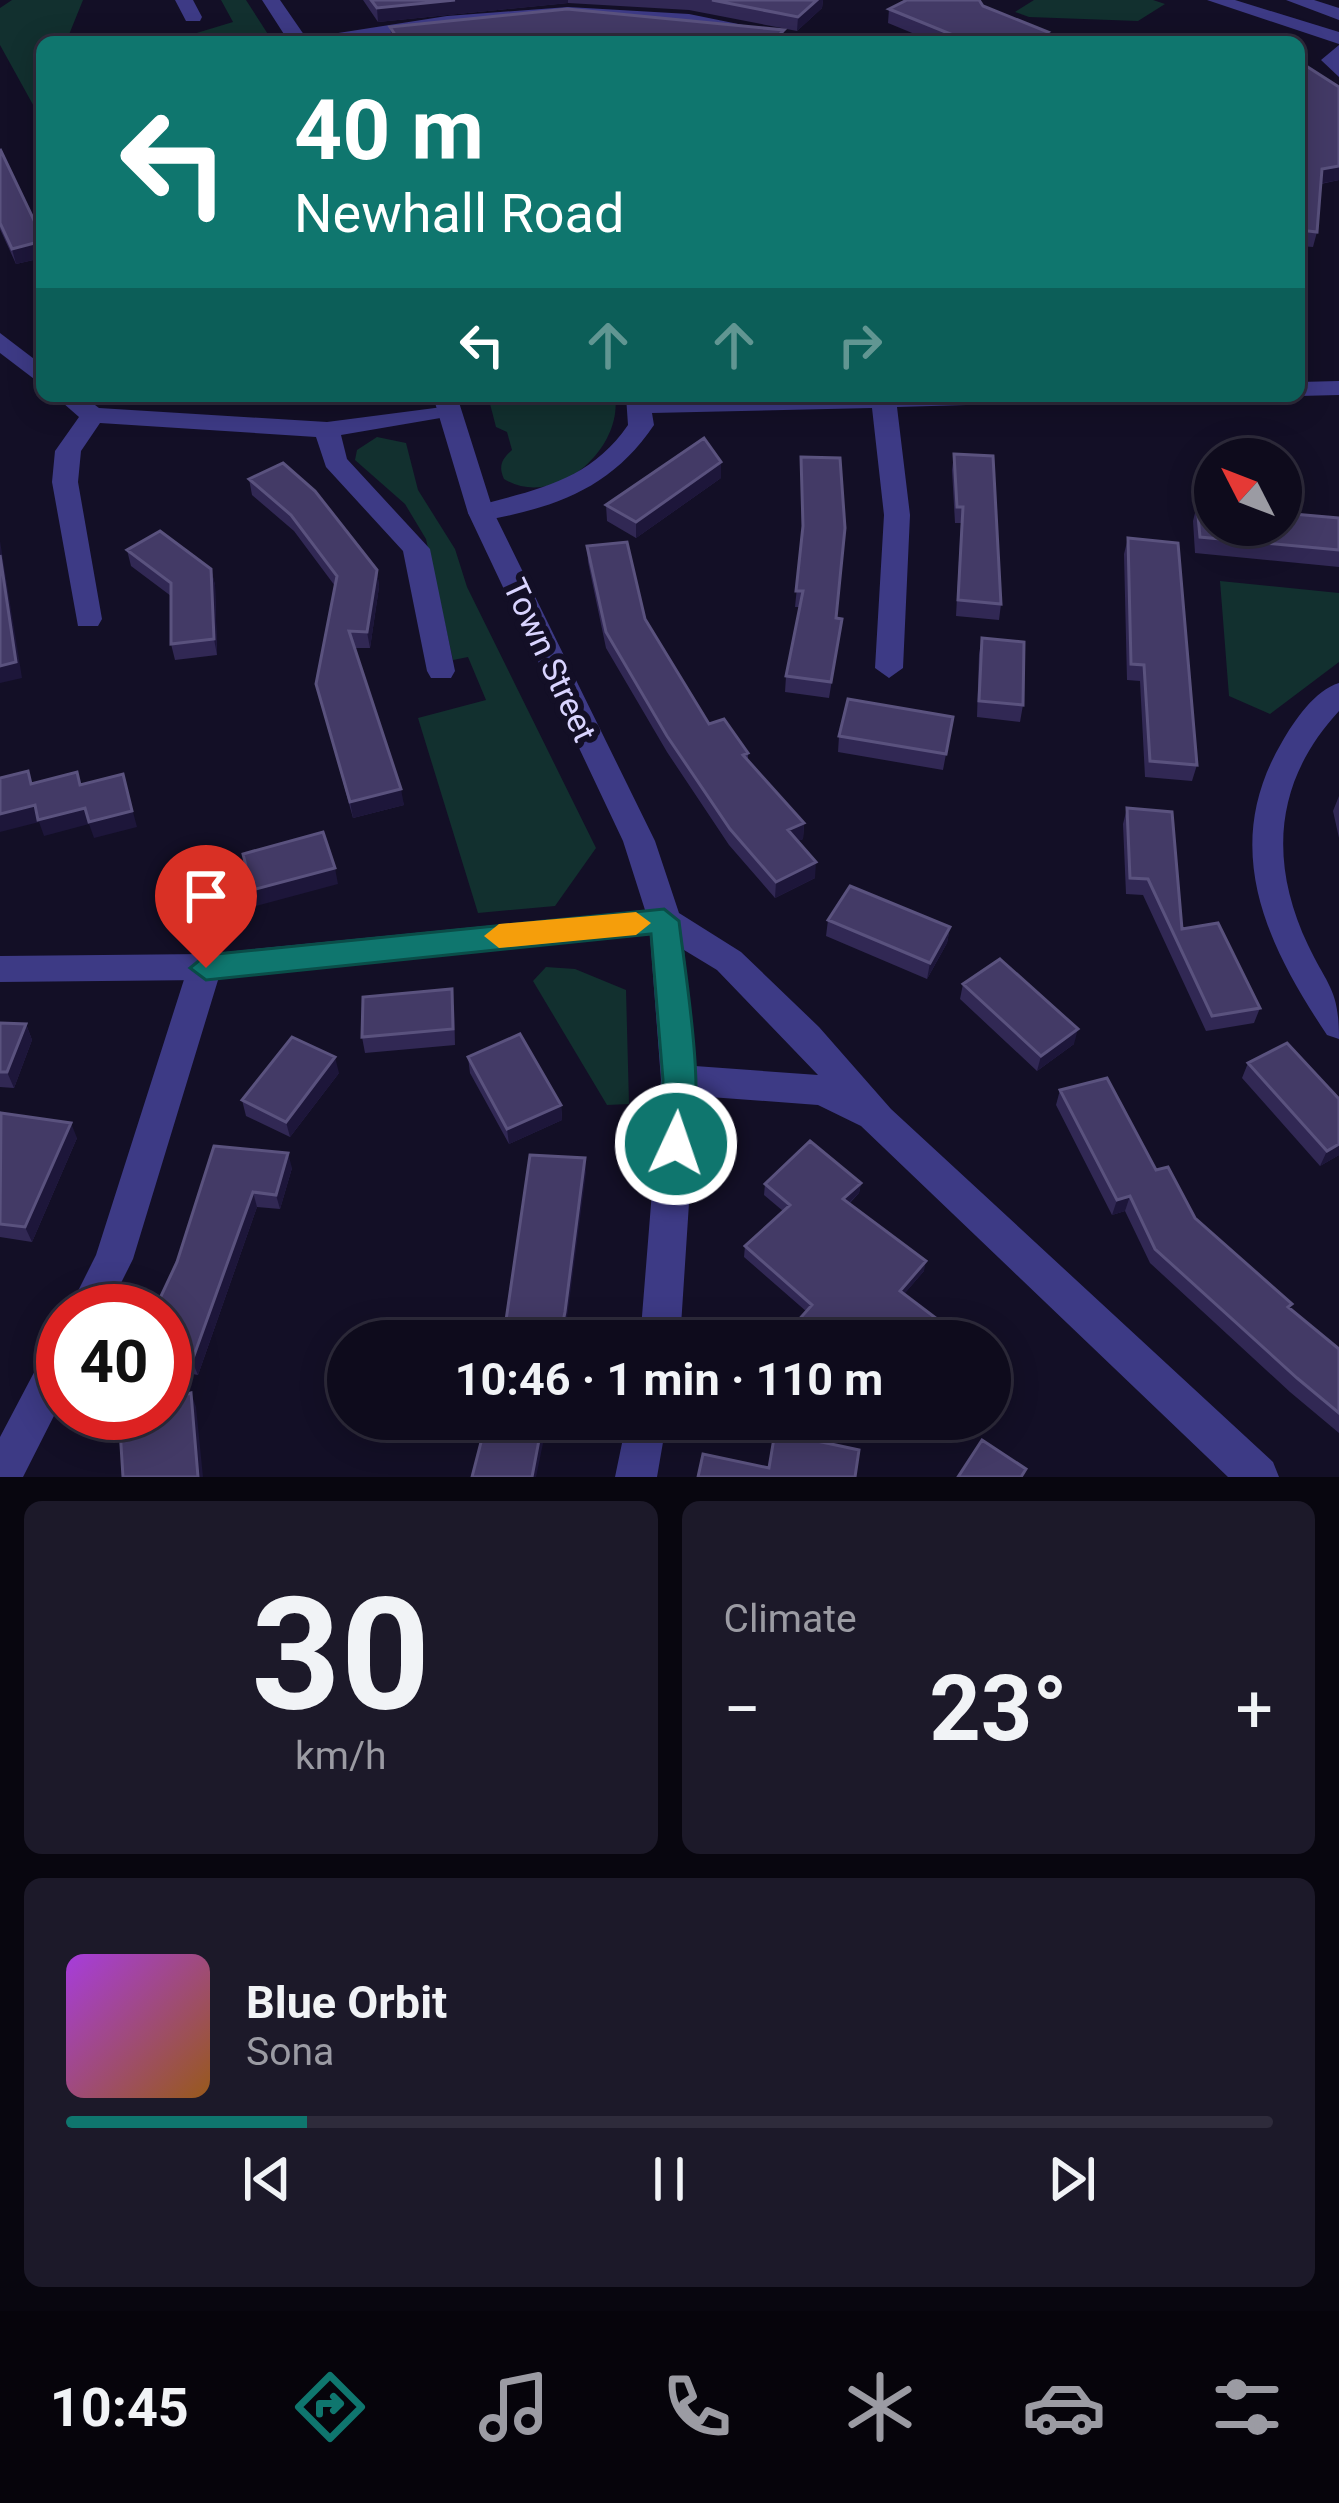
<!DOCTYPE html>
<meta charset="utf-8">
<style>
:root{--surface:#0e0b1c;--page:#1c1929;--text:#f1f3f6;--muted:#9b9ba3;--line:#2e2b3b;--accent:#0f766e}
body{margin:0;font-family:Roboto,sans-serif;background:var(--page);color:var(--text);height:100vh;display:flex;flex-direction:column;font-size:45px;white-space:nowrap}
*{box-sizing:border-box;margin:0}
p{font-size:39px;color:var(--muted)}
.icon{flex:none;width:66px;height:66px;fill:none;stroke:currentColor;stroke-width:2;stroke-linecap:round;stroke-linejoin:round}
.map{position:relative;height:1477px;overflow:hidden}
.panel{display:flex;flex-direction:column;gap:24px;padding:24px;background:#08060f;flex:1}
.panel>*{flex:none}
.guide{position:absolute;left:36px;top:36px;width:1269px;height:366px;border-radius:18px;box-shadow:0 6px 30px #0003,0 0 0 3px var(--line);background:#0f766e;color:#fff;overflow:hidden}
.needle{width:78px;rotate:312deg}
.tools{position:absolute;left:1194px;top:438px;display:grid;gap:24px}
.tools a{display:grid;place-items:center;width:108px;height:108px;border-radius:50%;background:var(--surface);box-shadow:0 6px 30px #0003,0 0 0 3px var(--line);font-size:60px}
.speed{position:absolute;left:36px;top:1284px;display:flex;gap:24px;font-size:60px;font-weight:700;text-align:center}
.speed>*{display:grid;place-content:center;width:156px;height:156px;border-radius:50%;background:var(--surface);box-shadow:0 6px 30px #0003,0 0 0 3px var(--line);line-height:1}
.speed .limit{border:18px solid #d22;background:#fff;color:#111}
.pin{position:absolute;display:grid;place-items:center;width:102px;height:102px;color:#fff;margin:-123px -51px;border-radius:50% 50% 50% 0;rotate:-45deg;box-shadow:0 0 12px #0007}
.pin .icon{rotate:45deg}
.me{position:absolute;width:132px;margin:-66px;rotate:3deg;stroke-linejoin:round;filter:drop-shadow(0 0 9px #0008)}
.turn{display:flex;align-items:center;gap:42px;height:252px;padding:0 60px;font-size:54px}
.turn .icon{width:156px;height:156px;stroke-width:2.5}
.turn b{display:block;font-size:84px;line-height:102px}
.lanes{display:flex;align-items:center;height:114px;padding:0 60px;background:#0003;justify-content:center;gap:60px;direction:ltr}
.lanes .off{opacity:.35}
.big{font-size:90px;font-weight:700;line-height:1.1}
.panel .tile{flex:1;display:flex;flex-direction:column;justify-content:center;gap:18px;min-width:0;padding:0 42px;border-radius:18px;background:var(--page)}
.panel .dial{align-items:center;gap:0}
.dial b{font-size:156px;line-height:1}
.song{display:flex;align-items:center;gap:36px}
.cover{width:144px;height:144px;border-radius:18px;background:linear-gradient(135deg,hsl(280 70% 55%),hsl(30 70% 35%))}
.played{height:12px;border-radius:6px;background:linear-gradient(90deg,var(--accent) 20%,var(--line) 20%)}
.keys{display:flex;justify-content:space-around;direction:ltr}
.heat{display:flex;justify-content:space-between;align-items:center;font-size:66px;direction:ltr}
.panel .tiles{flex:1;display:grid;gap:24px;grid-template-columns:1fr 1fr}
.tile:last-child{grid-column:span 2}
.trip{position:absolute;left:327px;top:1320px;width:684px;height:120px;border-radius:60px;background:var(--surface);box-shadow:0 6px 30px #0003,0 0 0 3px var(--line);font-weight:700;line-height:120px;text-align:center}
.dock{display:flex;height:192px;justify-content:space-around;align-items:center;background:#06040b;color:var(--muted)}
.dock .icon{width:84px;height:84px}
.dock .active{color:var(--accent)}
.dock b{font-size:54px;color:var(--text)}
.map>svg:first-child{display:block}
.green{fill:#12302f}
.lines{fill:none;stroke-linecap:round;stroke-linejoin:round}
.minor{fill:#3d3a85;fill-rule:evenodd}
.tertiary{fill:#3d3a85;fill-rule:evenodd}
.wall{fill:#312854}
.shaded-wall{fill:#1d163a}
.building{fill:#433a66;stroke:#5a527e;stroke-width:3}
.route{fill:#0f766e;stroke:#0a4d48;stroke-width:3}
.slow{fill:#f59e0b}
.labels{text-anchor:middle;dominant-baseline:central;stroke-width:12;stroke-linejoin:round;paint-order:stroke}
.street-label{font-size:33px;fill:#d9d4ff;stroke:#130f26}
</style>
<div class="map">
<svg width="1339" height="1477" viewBox="0 0 1339 1477">
<rect width="100%" height="100%" fill="#130f26"/>
<path class="green" d="M12 0H83L66 42H42V121L0 45V8Z
M221 0H246L273 42H195L190 35 233 22Z
M1034 0H1153L1165 4 1138 21 1029 17 1015 12Z
M488 396H615C623 449 555 510 504 479 498 466 502 459 512 450L507 432 496 427Z
M377 437 406 443 418 490 455 549 467 587 596 848 555 906 478 913 418 718 486 700 468 657 453 660 426 539 405 504 355 460 357 450Z
M1220 581 1339 593V662L1270 714 1229 696Z
M546 967 575 969 626 990 629 1104 607 1105 533 981Z"/>
<g class="lines">
<path class="minor" d="M175 0H193L202 17 200 21H186Z
M568 7 689 14 827 42C741 42 657 18 568 19 481 20 396 42 309 42L319 36 447 16Z
M1339 45V77L1321 60Z
M0 333 42 365V385L0 353Z
M1339 381V395L1299 396H1297L1299 382Z
M55 396H83L99 408 327 422 458 405V415L341 435 347 459 430 549 455 671 451 678H431L427 671 403 551 326 467 316 437 100 423 81 451 78 482 102 619 98 626H78L52 482 55 451 79 417Z
M626 396 651 398 1046 396 1034 403 897 407 910 515 903 668 889 678 875 668 884 515 872 408 652 413 654 425C611 489 554 508 481 521L472 519 468 513 472 507C534 490 589 482 628 425Z
M1339 683V711C1275 780 1268 860 1308 945 1328 987 1339 989 1339 1039L1327 1035C1265 942 1220 847 1282 742 1294 721 1315 690 1339 683Z
M205 954 217 957 222 967 133 1259 107 1311H68L96 1255 188 967 193 957Z
M63 1338V1398L23 1477H0V1437L49 1344Z"/>
<path class="tertiary" d="M262 0H280L309 42H289Z
M1207 0H1235L1339 32V44Z
M1286 0H1314L1339 8V20Z
M433 396H457L494 513 655 841 679 913 741 952 819 1027 891 1109 1273 1462 1279 1477H1228L861 1126 818 1105 696 1096 680 1341H640L661 1080 650 935 205 980 0 982V956L205 954 645 910 623 841 468 513ZM684 950 717 970 818 1075 695 1066Z
M627 1419H667L657 1477H615Z"/>
</g>
<path class="wall" d="M363 0H823L822 8 797 31 689 10 568 3 378 22Z
M983 6 1048 32 1047 42H934L888 23 889 9Z
M390 27 784 30V42H392Z
M1299 64 1339 87V180L1321 184 1317 232 1313 247 1299 246Z
M0 149 42 237V258L16 264 0 229Z
M954 454 1001 604 999 620 956 616 961 523H955L952 470Z
M801 457 837 618 842 619 829 698 785 692 786 676 800 607H795L802 537Z
M721 478 636 538 607 521 606 505Z
M249 479 377 570 379 587 370 648H354L404 805 353 818 316 684 335 586 294 531 252 495Z
M1197 505 1339 518V567L1195 553 1193 521Z
M1128 538 1197 765 1192 781 1145 777 1140 681 1127 680 1124 554Z
M587 546 645 619 709 724 748 753V760L804 823 803 839 797 841 815 878 775 898 729 845 667 752 606 648 588 562Z
M127 550 211 569 215 585 217 655 175 660 171 644V596L131 566Z
M982 638 1023 705 1020 722 977 717 979 654Z
M953 717 943 770 838 752 839 736Z
M1339 796V838L1333 811Z
M1127 808 1182 929 1260 1008 1254 1023 1206 1031 1143 895 1126 894 1123 824Z
M828 920 950 927 947 943 927 979 826 936Z
M963 984 1074 1044 1037 1071 960 999Z
M454 1005 455 1045 365 1053 362 1037Z
M0 1023 26 1024 32 1040 14 1088 0 1087Z
M468 1057 561 1105 562 1120 509 1144 470 1073Z
M1248 1063 1339 1155 1320 1166 1242 1078Z
M339 1073 290 1137 246 1116 242 1100Z
M1060 1090 1156 1170 1195 1218 1292 1304 1290 1308 1339 1349V1433L1290 1392 1150 1263 1125 1211 1112 1215 1056 1105Z
M0 1116 77 1138 32 1242 0 1237Z
M214 1146 292 1168 280 1209 257 1207 198 1375 165 1369V1311L177 1262Z
M861 1183 859 1193 849 1204 924 1271 904 1294 938 1333 931 1341H786V1334L807 1312 744 1257 745 1246 783 1211 764 1195 765 1184Z
M895 1419H924L912 1433Z"/>
<path class="shaded-wall" d="M455 0H568V3L378 22 377 8Z
M817 0H823L822 8 797 31 798 17Z
M784 30V42H772Z
M1048 32 1047 42H1031Z
M1339 166V180L1318 184 1322 169Z
M42 241V258L16 264 12 249Z
M721 462V478L636 538V522Z
M0 541 22 678 0 683Z
M211 569 215 585 217 655 214 639Z
M377 570 379 587 370 648 367 632Z
M123 774 137 827 94 838 89 824 44 836 39 822 0 832V814Z
M401 789 404 805 353 818 350 802Z
M804 823 803 839 786 846 788 830Z
M816 862 815 878 775 898 776 882Z
M335 868 338 884 256 906 252 890Z
M950 927 947 943 927 979 930 963Z
M26 1024 32 1040 14 1088 7 1072Z
M1078 1029 1074 1044 1037 1071 1041 1056Z
M335 1057 339 1073 290 1137 286 1122Z
M561 1105 562 1120 509 1144 507 1129Z
M71 1123 77 1138 32 1242 25 1227Z
M1339 1144V1155L1320 1166 1327 1151Z
M288 1153 292 1168 280 1209 276 1195Z
M585 1158 586 1173 566 1326 563 1341H559Z
M861 1183 859 1193 842 1210 843 1199Z
M253 1192 257 1207 198 1375 192 1361Z
M1130 1196 1125 1211 1112 1215 1117 1200Z
M926 1261 924 1271 898 1301 900 1291Z
M941 1322 938 1333 931 1341H925Z
M191 1393 196 1407 203 1477H198Z
M543 1419H548L536 1477H532Z
M918 1419H924L912 1433 914 1423Z"/>
<path class="building" d="M371 0H455L377 8Z
M712 0H817L798 17Z
M907 0H979L983 6 1048 32 1031 42H970L889 9Z
M567 9 784 30 772 42H400L390 27Z
M1299 64H1303L1339 87V166L1322 169 1317 232 1299 230Z
M0 149 42 237V241L12 249 0 223Z
M704 438 721 462 636 522 606 505Z
M954 454 993 456 1001 604 958 600 963 507H957Z
M801 457 840 458 845 528 836 618 842 619 831 682 786 676 803 591H796L803 526Z
M283 463 315 491 377 570 367 632 349 631 401 789 350 802 316 684 337 576 291 515 249 479Z
M1197 505 1215 506V525H1281V513L1339 518V550L1200 537Z
M160 531 211 569 214 639 171 644V583L127 550Z
M1128 538 1178 543 1197 765 1150 761 1144 665 1131 664Z
M627 542 645 619 709 724 724 719 748 753 743 755 804 823 788 830 816 862 776 882 730 829 667 736 606 632 587 546Z
M0 555 16 662 0 666Z
M982 638 1024 642 1023 705 979 701Z
M848 699 953 717 946 754 839 736Z
M28 771 31 784 77 772 80 785 123 774 132 811 89 822 85 808 38 820 35 805 0 814V778Z
M1127 808 1172 812 1182 929 1218 923 1260 1008 1212 1016 1148 879 1130 878Z
M323 832 335 868 252 890 243 854Z
M850 886 950 927 930 963 828 920Z
M1000 959 1078 1029 1041 1056 963 984Z
M452 989 453 1029 362 1037 363 997Z
M0 1023 26 1024 7 1072H0Z
M520 1034 561 1105 507 1129 468 1057Z
M292 1037 335 1057 286 1122 242 1100Z
M1287 1043 1339 1099V1144L1327 1151 1248 1063Z
M1107 1078 1156 1170 1168 1167 1195 1218 1292 1304 1288 1307 1339 1349V1413L1297 1378 1155 1249 1130 1196 1117 1200 1060 1090Z
M1 1113 71 1123 25 1227 0 1224Z
M810 1141 861 1183 843 1199 926 1261 900 1291 941 1322 925 1341H795L786 1334 812 1305 745 1246 790 1205 765 1184Z
M214 1146 288 1153 276 1195 253 1192 192 1361 165 1356V1311H154L177 1262Z
M530 1155 585 1158 565 1312 559 1341H503Z
M191 1393 198 1477H123L119 1413H165V1400Z
M487 1419H543L532 1477H472Z
M775 1432 859 1450 855 1477H698L703 1454 769 1468Z
M982 1440 1026 1469 1021 1477H958Z"/>
<path class="route" d="M664 909 679 921C685 974 709 1109 687 1154H664L659 1144 663 1080 651 934 206 980 190 968 206 955Z"/>
<path class="slow" d="M636 912 651 923 636 935 499 948 484 936 499 924Z"/>
<g class="labels">
<g class="street-label">
<text transform="translate(550 660) rotate(65)">Town Street</text>
</g>
</g>
</svg>
<div class="tools">
<a><svg class="needle" viewBox="-14 -14 28 28"><path d="M0-13l5 13h-10z" fill="#e53935"/><path d="M0 13l5-13h-10z" fill="#9b9ba3"/></svg></a>
</div>
<div class="speed"><div class="limit">40</div></div>
<div class="pin" style="left:206px;top:968px;background:#d93025"><svg class="icon" aria-label="arrive" viewBox="0 0 24 24"><path d="M6 21V4h12l-3 4 3 4H6"/></svg></div>
<svg class="me" style="left:676px;top:1144px" viewBox="-20 -20 40 40"><circle r="17" fill="#0f766e" stroke="#fff" stroke-width="3"/><path d="M0-11L8 9 0 5-8 9z" fill="#fff"/></svg>
<div class="trip">10:46 · 1 min · 110 m</div>
<div class="guide">
<div class="turn"><svg class="icon" aria-label="left" viewBox="0 0 24 24"><path d="M17 20v-9H6M10 6l-5 5 5 5"/></svg><div><b>40 m</b>Newhall Road</div></div>
<div class="lanes"><svg class="icon" aria-label="left" viewBox="0 0 24 24"><path d="M17 20v-9H6M10 6l-5 5 5 5"/></svg><svg class="icon off" aria-label="ahead" viewBox="0 0 24 24"><path d="M12 20V5M6 11l6-6 6 6"/></svg><svg class="icon off" aria-label="ahead" viewBox="0 0 24 24"><path d="M12 20V5M6 11l6-6 6 6"/></svg><svg class="icon off" aria-label="right" viewBox="0 0 24 24"><path d="M7 20v-9h11M14 6l5 5-5 5"/></svg></div>
</div>
</div>
<section class="panel">
<div class="tiles">
<div class="tile dial"><b>30</b><p>km/h</p></div>
<div class="tile"><p>Climate</p>
<div class="heat"><a>−</a><b class="big">23°</b><a>+</a></div>
</div>
<div class="tile">
<div class="song"><i class="cover"></i><div><b>Blue Orbit</b><p>Sona</p></div></div>
<div class="played"></div>
<div class="keys"><svg class="icon" aria-label="previous" viewBox="0 0 24 24"><path d="M18 5L8 12l10 7zM5 5v14"/></svg><svg class="icon" aria-label="pause" viewBox="0 0 24 24"><path d="M8 5v14M16 5v14"/></svg><svg class="icon" aria-label="next" viewBox="0 0 24 24"><path d="M6 5l10 7-10 7zM19 5v14"/></svg></div>
</div>
</div>
</section>
<nav class="dock">
<b>10:45</b>
<svg class="icon active" aria-label="directions" viewBox="0 0 24 24"><path d="M12 3l9 9-9 9-9-9zM9 14v-3h6M13 9l2 2-2 2"/></svg>
<svg class="icon" aria-label="music" viewBox="0 0 24 24"><path d="M9 18V5l10-2v13"/><circle cx="6" cy="18" r="3"/><circle cx="16" cy="16" r="3"/></svg>
<svg class="icon" aria-label="phone" viewBox="0 0 24 24"><path d="M5 4h4l2 5-3 2q2 4 5 5l2-3 5 2v4C11 20 4 13 5 4z"/></svg>
<svg class="icon" aria-label="climate" viewBox="0 0 24 24"><path d="M12 3v18M4 7l16 10M4 17L20 7"/></svg>
<svg class="icon" aria-label="car" viewBox="0 0 24 24"><path d="M5 17H2v-5l4-1 3-4h7l3 4 3 1v5h-3M9 17h6M6 11h13"/><circle cx="7" cy="17" r="2"/><circle cx="17" cy="17" r="2"/></svg>
<svg class="icon" aria-label="filters" viewBox="0 0 24 24"><path d="M4 7h16M4 17h16"/><circle cx="9" cy="7" r="2"/><circle cx="15" cy="17" r="2"/></svg>
</nav>
